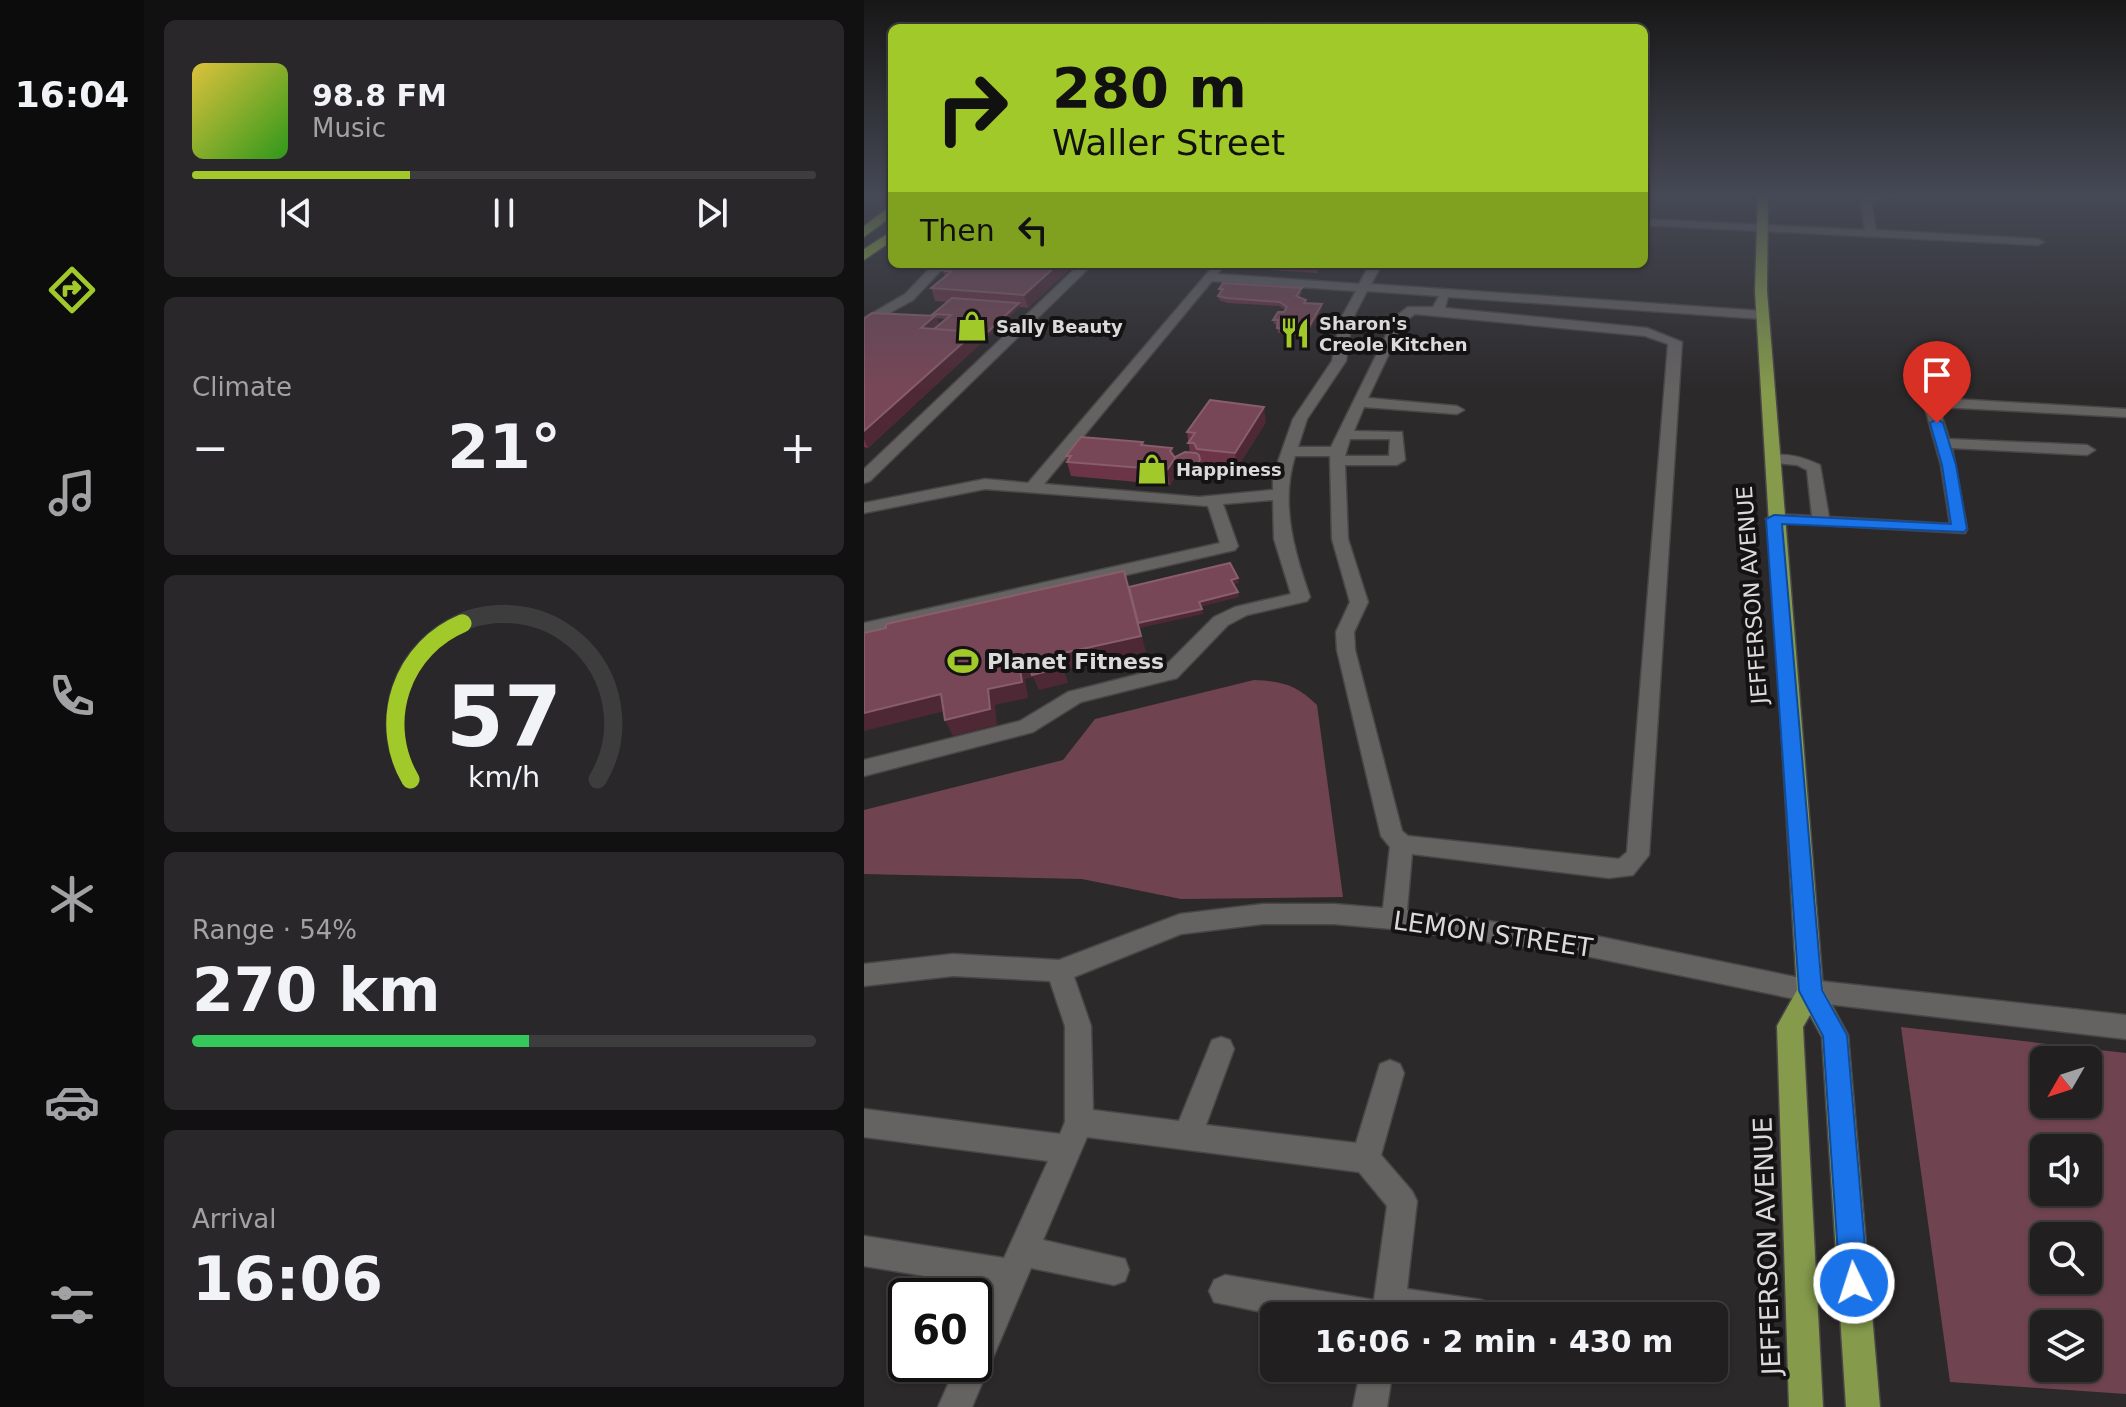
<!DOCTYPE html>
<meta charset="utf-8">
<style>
:root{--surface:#211f20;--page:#292729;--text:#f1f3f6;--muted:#a2a2a5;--line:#3e3d3e;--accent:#a1c929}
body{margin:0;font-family:"DejaVu Sans",sans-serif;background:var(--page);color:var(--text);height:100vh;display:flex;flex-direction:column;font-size:30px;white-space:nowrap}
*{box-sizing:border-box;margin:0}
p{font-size:26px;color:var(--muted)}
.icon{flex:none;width:44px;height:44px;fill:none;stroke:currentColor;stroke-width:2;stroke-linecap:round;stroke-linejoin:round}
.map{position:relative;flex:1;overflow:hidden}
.sheet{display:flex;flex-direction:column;gap:20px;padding:20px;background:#121112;width:720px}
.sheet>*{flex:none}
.top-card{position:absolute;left:24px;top:24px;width:760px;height:244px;border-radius:12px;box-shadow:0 2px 6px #0004,0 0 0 2px var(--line);background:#a1c929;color:#111;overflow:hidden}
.needle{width:52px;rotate:231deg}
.buttons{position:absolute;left:1166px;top:1046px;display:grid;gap:16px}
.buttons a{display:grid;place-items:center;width:72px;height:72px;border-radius:12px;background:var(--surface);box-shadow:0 2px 6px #0004,0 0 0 2px var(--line);font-size:40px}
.speed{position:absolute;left:24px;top:1278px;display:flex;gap:16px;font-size:40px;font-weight:700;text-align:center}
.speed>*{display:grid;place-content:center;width:104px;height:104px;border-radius:50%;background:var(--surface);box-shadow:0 2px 6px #0004,0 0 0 2px var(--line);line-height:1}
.speed .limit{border:4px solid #111;border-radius:12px;background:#fff;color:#111}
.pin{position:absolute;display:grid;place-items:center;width:68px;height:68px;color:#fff;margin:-82px -34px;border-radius:50% 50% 50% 0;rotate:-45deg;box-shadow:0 0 8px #0007}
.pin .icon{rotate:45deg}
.me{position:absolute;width:88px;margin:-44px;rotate:356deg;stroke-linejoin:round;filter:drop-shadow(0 0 6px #0008)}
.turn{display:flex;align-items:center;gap:28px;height:168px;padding:0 32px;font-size:36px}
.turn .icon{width:104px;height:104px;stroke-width:2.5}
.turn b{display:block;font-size:56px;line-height:68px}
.then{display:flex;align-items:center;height:76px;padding:0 32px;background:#0003;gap:16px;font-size:30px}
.big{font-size:60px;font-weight:600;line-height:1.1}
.sheet .tile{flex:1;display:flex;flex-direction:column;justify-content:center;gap:12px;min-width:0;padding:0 28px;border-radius:12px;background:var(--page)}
.sheet .dial{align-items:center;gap:0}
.dial svg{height:208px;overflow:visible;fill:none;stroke:var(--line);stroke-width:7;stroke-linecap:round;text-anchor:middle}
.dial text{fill:var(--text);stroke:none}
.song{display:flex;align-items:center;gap:24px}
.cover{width:96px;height:96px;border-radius:12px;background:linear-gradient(135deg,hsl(50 70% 55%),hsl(110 70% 35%))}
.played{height:8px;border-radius:4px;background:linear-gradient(90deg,var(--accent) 35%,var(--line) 35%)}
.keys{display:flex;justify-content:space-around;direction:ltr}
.heat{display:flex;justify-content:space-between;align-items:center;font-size:44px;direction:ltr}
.charge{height:12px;border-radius:6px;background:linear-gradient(90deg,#34c759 54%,var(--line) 0)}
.trip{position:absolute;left:396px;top:1302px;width:468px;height:80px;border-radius:12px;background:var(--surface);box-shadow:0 2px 6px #0004,0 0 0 2px var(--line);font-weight:600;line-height:80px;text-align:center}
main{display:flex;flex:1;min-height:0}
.menu{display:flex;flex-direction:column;width:144px;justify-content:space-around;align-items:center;background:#0d0c0d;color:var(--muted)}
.menu .icon{width:56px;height:56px}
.menu .active{color:var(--accent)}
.menu b{font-size:36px;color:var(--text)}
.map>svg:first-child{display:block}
.green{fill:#6f4450;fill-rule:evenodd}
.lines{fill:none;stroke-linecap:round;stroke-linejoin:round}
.minor-casing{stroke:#484647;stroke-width:3}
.major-casing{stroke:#484647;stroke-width:3}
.highway-casing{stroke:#484647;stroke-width:3}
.minor{fill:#656262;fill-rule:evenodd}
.major{fill:#859a4b;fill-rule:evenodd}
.highway{fill:#9bbf3b;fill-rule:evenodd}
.wall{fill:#6c3547;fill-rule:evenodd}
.shaded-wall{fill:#4e2935}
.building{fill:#784757;stroke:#885e6b;stroke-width:2}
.route{fill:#1a73e8;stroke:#114b97;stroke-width:2}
.labels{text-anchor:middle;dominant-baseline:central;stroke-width:8;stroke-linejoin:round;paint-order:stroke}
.far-poi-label{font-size:18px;font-weight:bold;fill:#dbdada;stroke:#141213;text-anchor:start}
.street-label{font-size:22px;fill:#dbdada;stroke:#141213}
.poi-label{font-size:22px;font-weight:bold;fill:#dbdada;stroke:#141213;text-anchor:start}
.near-street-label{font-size:26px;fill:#dbdada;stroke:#141213}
</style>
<main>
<nav class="menu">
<b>16:04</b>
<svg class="icon active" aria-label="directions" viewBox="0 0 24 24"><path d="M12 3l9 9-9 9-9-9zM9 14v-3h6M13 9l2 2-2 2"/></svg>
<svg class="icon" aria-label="music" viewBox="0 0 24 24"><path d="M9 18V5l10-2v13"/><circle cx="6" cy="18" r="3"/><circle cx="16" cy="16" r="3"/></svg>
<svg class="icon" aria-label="phone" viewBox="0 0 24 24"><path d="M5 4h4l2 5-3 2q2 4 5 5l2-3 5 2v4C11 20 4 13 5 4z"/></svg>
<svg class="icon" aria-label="climate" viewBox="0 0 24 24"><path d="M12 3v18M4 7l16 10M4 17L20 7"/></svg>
<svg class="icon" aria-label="car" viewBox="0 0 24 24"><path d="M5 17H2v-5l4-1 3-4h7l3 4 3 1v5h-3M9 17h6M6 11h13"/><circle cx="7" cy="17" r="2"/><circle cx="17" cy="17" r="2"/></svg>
<svg class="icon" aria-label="filters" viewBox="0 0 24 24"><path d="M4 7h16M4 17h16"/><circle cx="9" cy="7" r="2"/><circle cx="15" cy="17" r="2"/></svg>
</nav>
<section class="sheet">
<div class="tile">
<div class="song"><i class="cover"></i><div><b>98.8 FM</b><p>Music</p></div></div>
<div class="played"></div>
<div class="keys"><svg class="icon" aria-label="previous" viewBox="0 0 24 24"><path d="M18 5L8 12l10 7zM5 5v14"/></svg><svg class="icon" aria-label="pause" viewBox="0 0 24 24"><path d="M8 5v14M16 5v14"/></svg><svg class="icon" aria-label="next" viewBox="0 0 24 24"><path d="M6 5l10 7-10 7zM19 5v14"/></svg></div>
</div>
<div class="tile"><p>Climate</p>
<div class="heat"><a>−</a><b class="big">21°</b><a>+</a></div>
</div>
<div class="tile dial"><svg viewBox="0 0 100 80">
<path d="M14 69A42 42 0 1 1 86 69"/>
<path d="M14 69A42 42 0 0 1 34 9" stroke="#a1c929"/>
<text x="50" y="56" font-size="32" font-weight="700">57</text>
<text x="50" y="72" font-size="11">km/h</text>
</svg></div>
<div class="tile"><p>Range · 54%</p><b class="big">270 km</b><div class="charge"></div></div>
<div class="tile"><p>Arrival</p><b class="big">16:06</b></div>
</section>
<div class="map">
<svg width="1262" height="1407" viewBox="0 0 1262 1407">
<rect width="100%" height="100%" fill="#2c292a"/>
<path class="green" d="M390 680C418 681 433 685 453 705L479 897 317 899 218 879 0 874V810L199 760 231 719Z
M1037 1027 1262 1053V1394L1086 1382ZM1180 1060H1224V1104H1180ZM1180 1148H1224V1192H1180ZM1180 1236H1224V1280H1180ZM1180 1324H1224V1368H1180Z"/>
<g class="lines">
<g class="minor-casing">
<path id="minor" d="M1013 194H1041L1007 201 1012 230 1174 239 1180 242 1174 245 780 225V219L1001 230 996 199Z
M70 264H83L49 300 0 327V318L41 294Z
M216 264H229L6 481 0 483V469Z
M351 264 359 267 353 274 495 284 506 264H518L507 284 899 311 905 315 899 319 584 297 581 308 783 328 818 342 785 855 769 875 745 878 548 854 543 910 727 935 946 980 1262 1015V1039L946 1002 727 957 540 930 470 924H399L317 934 210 977 227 1026 229 1110 315 1121 348 1040 357 1037 366 1040 370 1049 342 1125 492 1143 516 1064 526 1060 536 1064 540 1073 517 1155 548 1191 553 1201 543 1289 618 1300 629 1305 634 1316H417L350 1302 345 1291 350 1280 361 1275 510 1300 523 1206 495 1172 223 1137 179 1240 261 1259 265 1270 261 1281 250 1285 167 1268 108 1407H74L93 1364H110V1327L128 1287 0 1266V1236L140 1258 184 1161 0 1137V1109L196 1134 201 1122V1026L186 981 89 976 0 986V964L89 954 195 960 316 914 399 904H470L519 908 526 847 517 836 473 650 472 632 486 602 468 539 466 456H431C416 504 430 551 446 597L443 601 383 615 364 625 313 678 217 702 169 732 0 776V760L156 721 204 692 299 668 350 617 371 607 427 594 410 539 409 500 359 504 374 546 371 550 0 635V623L356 543 344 506 121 489 0 513V503L121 479 164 483ZM348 281 492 291 476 320 468 361 429 419 409 476V490L335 497 180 484ZM503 291 575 296 569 307H544L531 317 467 447H434L443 419 482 361 488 320ZM551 314 781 336 804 344 763 852 755 859 544 836 538 831 491 650 490 632 504 602 484 539 481 465H533L541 460 538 432 490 431 500 407 593 414 600 410 593 406 504 398 540 322ZM486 439H526L525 456H481Z
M1061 379 1068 383 1072 398 1262 409V417L1075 407 1085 439 1223 445 1231 450 1223 455 1088 448 1103 529 1101 533 904 522 902 519 910 514 948 516 943 470 933 465 902 462V456C921 452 939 457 956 465L965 517 1086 524 1077 465 1054 383Z
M497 1368H529L523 1407H489Z"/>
</g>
<g class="major-casing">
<path id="major" d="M894 194H904L903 291 959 989 984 1035 1016 1407H982L958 1037 946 1015 939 1027 959 1407H925L913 1026 933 990 891 291Z"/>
</g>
<g class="highway-casing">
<path id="highway" d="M28 205V216L0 237V226Z
M28 231V241L0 260V249Z"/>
</g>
<use href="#minor" class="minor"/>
<use href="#major" class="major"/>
<use href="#highway" class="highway"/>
</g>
<path class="wall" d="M211 264 164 308 156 307 4 448 0 447V319L70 316 69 314 83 302 71 301 67 288 81 277 78 270ZM72 318 82 319 75 325Z
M369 264H459L453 273 369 268Z
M355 289 438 292 435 297 442 300 443 303 458 304V308L442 337 414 333 413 325 410 324 409 320 421 310 416 306 363 303 355 300 354 296 356 293Z
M402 422 373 468 337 464 334 469 323 472 314 471 306 485 207 476 203 462 202 456 279 442 280 445 308 448 311 457 326 453 323 432Z"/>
<path class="shaded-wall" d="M194 264H211L164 308 160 295Z
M452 264H459L453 273Z
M155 303 156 307 4 448 0 439V431L111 332Z
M458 304V308L442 337V332Z
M71 316 76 330 57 328Z
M400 407 402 422 373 468 371 453Z
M308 448 315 472 306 485 303 470 306 451Z
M336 460 337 464 334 469 323 472 322 467Z
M374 578 375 583 368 585 367 580Z
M374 592 375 597 336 607 335 602Z
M338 609 339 614 276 628 274 623 282 652 200 670 204 683 175 690 169 677 161 679 164 698 131 705 133 725 89 736 81 720 124 689 155 663 195 654 274 623Z
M77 694 85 710 0 731V713Z"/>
<path class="building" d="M91 264H194L160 295 67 288 87 272 78 270 87 267Z
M359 283 438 288 432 296 442 300 440 303 458 304 442 332 413 328 414 320H409L414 312H420L423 307 416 302 362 298 354 296 359 289H355Z
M88 298 155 303 114 341 111 332 70 329 87 315 69 314Z
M8 313 71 316 57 328 111 332 0 431V319Z
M346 400 400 407 371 453 333 449 330 443H324L331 433 323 432Z
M217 437 279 442 277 445 308 448 306 451 311 458 303 470 203 462 207 456H202Z
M321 452 332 453 335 455 336 460 333 464 322 467 313 466 311 457Z
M366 563 374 578 367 580 374 592 335 602 338 609 274 623 265 587Z
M260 571 277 636 195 654 199 667 168 675 163 661 155 663 158 682 124 689 126 709 81 720 77 694 0 713V633L22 628V624Z"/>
<linearGradient id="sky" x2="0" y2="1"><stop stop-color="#181717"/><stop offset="0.5" stop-color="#454955"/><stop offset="1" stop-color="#454955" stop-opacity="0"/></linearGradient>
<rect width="1262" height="391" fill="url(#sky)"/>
<path class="route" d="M1073 419 1079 423 1092 465 1103 529 1100 532 918 524 958 990 983 1035 1004 1283 1000 1293 990 1297 980 1293 976 1283 959 1036 935 991 902 519 910 515 1087 524 1078 465 1066 423Z"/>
<defs>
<g id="shop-bare" transform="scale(2.4)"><path d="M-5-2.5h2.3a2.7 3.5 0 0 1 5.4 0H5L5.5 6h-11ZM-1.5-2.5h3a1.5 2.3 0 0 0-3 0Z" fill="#a1c929" stroke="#141213" stroke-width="2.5" paint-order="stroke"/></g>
<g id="restaurant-bare" transform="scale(2.4)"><path d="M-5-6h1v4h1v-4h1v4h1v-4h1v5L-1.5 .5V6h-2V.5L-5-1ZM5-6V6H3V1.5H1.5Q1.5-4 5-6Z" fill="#a1c929" stroke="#141213" stroke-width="2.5" paint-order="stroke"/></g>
<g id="stadium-bare" transform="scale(2.4)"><path d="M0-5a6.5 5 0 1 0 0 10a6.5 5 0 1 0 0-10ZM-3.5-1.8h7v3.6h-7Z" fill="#a1c929" stroke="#141213" stroke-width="2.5" paint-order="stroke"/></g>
</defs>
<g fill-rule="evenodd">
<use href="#shop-bare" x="108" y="326"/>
<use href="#restaurant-bare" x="431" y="333"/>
<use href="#shop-bare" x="288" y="469"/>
<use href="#stadium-bare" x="99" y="661"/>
</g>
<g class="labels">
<g class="far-poi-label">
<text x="455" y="323">Sharon's<tspan x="455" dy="21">Creole Kitchen</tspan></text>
<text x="132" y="326">Sally Beauty</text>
<text x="312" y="469">Happiness</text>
</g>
<g class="street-label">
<text transform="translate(888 595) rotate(-94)">JEFFERSON AVENUE</text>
</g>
<g class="poi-label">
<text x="123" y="661">Planet Fitness</text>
</g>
<g class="near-street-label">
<text transform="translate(629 934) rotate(8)">LEMON STREET</text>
<text transform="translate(903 1246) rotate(-92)">JEFFERSON AVENUE</text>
</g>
</g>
</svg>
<div class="buttons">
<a><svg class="needle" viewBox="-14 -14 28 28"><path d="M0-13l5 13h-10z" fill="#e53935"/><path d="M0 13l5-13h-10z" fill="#a2a2a5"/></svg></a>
<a><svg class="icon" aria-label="sound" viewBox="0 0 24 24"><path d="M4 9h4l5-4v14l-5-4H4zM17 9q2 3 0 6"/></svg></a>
<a><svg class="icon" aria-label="search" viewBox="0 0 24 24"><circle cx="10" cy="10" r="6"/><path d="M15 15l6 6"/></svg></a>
<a><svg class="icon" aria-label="layers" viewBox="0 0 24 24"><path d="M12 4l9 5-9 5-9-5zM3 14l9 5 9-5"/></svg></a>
</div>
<div class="speed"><div class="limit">60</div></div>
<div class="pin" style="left:1073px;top:423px;background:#d93025"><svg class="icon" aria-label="arrive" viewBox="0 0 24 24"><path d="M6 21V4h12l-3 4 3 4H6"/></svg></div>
<svg class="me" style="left:990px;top:1283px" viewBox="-20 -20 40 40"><circle r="17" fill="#1a73e8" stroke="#fff" stroke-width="3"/><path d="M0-11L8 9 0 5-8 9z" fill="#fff"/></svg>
<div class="trip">16:06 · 2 min · 430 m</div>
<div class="top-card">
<div class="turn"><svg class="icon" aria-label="right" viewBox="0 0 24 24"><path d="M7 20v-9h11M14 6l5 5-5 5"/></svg><div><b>280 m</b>Waller Street</div></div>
<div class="then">Then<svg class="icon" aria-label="left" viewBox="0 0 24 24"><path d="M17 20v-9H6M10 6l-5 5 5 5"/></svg></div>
</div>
</div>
</main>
